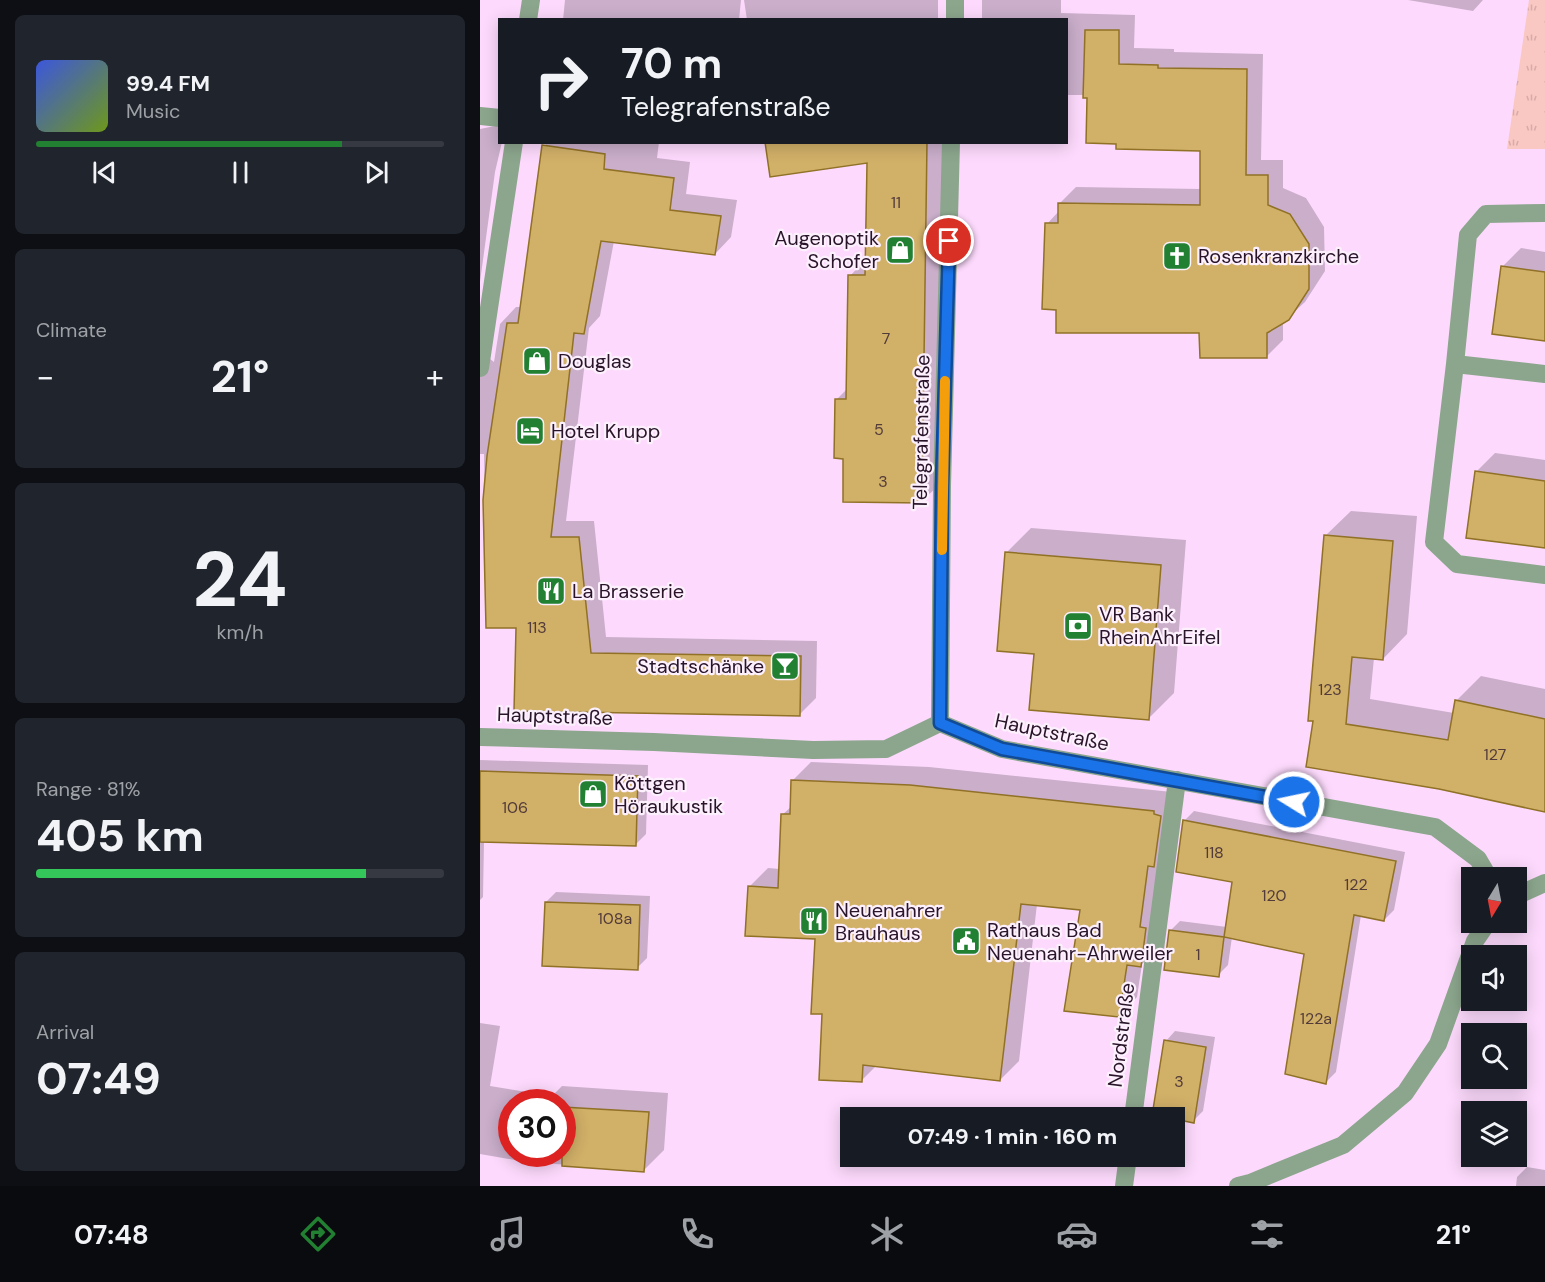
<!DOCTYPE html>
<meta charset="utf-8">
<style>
:root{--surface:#171b24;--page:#20242c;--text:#f1f3f6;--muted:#9ea1a6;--line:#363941;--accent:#218031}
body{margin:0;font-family:"DM Sans",sans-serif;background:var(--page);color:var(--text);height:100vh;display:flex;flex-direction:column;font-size:22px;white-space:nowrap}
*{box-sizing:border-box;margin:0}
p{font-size:20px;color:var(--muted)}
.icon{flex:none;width:33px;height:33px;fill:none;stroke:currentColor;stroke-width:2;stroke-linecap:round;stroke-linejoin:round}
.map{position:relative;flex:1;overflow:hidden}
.side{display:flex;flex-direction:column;gap:15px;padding:15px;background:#0d0f14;width:480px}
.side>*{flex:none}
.top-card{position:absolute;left:18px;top:18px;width:570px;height:126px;border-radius:0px;box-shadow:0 3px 15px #0003;background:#171b24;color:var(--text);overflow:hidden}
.needle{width:39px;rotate:190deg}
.controls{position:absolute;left:981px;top:867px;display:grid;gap:12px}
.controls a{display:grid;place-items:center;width:66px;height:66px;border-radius:0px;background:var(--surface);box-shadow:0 3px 15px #0003;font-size:30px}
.speed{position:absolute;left:18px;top:1089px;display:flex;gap:12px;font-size:30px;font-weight:700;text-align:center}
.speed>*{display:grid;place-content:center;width:78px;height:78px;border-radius:50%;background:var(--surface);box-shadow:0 3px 15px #0003;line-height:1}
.speed .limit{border:9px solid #d22;background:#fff;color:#111}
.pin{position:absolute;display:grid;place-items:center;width:51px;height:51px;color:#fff;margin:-26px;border:3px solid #fff;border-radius:50%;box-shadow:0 2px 6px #0007}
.me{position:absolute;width:66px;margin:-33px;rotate:280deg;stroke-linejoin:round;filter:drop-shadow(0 0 4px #0008)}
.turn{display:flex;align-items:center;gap:21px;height:126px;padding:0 24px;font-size:27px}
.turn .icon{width:78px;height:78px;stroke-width:2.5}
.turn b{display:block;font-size:42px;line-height:51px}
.big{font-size:45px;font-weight:700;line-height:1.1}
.side .card{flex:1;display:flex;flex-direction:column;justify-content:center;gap:9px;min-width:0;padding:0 21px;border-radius:9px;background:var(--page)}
.side .dial{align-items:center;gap:0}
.dial b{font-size:78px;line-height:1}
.song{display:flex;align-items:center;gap:18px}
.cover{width:72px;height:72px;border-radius:9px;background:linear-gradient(135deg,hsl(230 70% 55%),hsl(80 70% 35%))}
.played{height:6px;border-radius:3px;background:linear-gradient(90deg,var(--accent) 75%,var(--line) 75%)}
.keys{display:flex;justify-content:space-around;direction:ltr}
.heat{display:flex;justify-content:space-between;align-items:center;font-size:33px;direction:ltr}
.charge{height:9px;border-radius:4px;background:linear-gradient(90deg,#34c759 81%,var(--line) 0)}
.trip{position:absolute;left:360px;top:1107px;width:345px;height:60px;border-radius:0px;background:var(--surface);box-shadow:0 3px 15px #0003;font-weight:700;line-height:60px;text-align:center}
.tab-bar{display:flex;height:96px;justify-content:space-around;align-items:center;background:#090b0e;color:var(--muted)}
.tab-bar .icon{width:42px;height:42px}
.tab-bar .current{color:var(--accent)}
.tab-bar b{font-size:27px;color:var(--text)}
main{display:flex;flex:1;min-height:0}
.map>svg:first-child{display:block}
.grass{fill:url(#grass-tufts)}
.shadow{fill:#0003;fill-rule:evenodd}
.building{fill:#d1b068;stroke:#907126;stroke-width:1.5}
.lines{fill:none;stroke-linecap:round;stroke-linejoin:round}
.minor{stroke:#8ca68d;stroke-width:18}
.route-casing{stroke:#114b97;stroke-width:15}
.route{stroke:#1a73e8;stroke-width:10}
.slow{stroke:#f59e0b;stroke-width:10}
.labels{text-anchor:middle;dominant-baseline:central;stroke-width:4.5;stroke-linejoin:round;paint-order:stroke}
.number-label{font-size:16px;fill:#533b3a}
.poi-label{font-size:20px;fill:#29142a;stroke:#fcf0fc;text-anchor:start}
.street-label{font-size:20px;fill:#29142a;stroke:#fcf0fc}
</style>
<main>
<section class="side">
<div class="card">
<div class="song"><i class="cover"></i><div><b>99.4 FM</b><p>Music</p></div></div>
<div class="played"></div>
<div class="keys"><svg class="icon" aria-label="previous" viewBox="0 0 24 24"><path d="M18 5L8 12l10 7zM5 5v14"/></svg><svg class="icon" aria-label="pause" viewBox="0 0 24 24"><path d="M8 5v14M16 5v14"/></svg><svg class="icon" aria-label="next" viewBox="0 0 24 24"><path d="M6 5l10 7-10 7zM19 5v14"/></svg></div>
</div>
<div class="card"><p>Climate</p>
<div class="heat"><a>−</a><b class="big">21°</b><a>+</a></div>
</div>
<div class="card dial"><b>24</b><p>km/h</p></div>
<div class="card"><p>Range · 81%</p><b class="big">405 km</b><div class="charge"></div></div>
<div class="card"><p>Arrival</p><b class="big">07:49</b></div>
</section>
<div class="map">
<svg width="1065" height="1186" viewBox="0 0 1065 1186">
<defs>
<pattern id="grass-tufts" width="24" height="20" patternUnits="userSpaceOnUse" patternTransform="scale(1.5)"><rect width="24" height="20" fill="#fac8c3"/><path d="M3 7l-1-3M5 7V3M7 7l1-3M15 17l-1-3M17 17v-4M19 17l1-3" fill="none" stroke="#d6aba8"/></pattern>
</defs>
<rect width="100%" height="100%" fill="#fddafd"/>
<path class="grass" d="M1049 0H1065V149H1027Z"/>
<path class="shadow" d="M85 0H261L259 20H83Z
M264 0H458V20H267Z
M502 0H581V13L655 15 654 48 694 49V52L783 54 781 160H803V188L826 198 844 227 845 271 825 302 803 322V340L787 356 720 332 577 308 567 224 579 211V204L596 187 721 189V149L637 142 608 97 605 95H586V20H502Z
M928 0H1003L993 11Z
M20 125V142H22L15 172 0 282V129Z
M66 142H179L177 158 210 162 206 194 257 200 251 237 235 254 134 241 120 316 109 328 86 521H114L126 637 337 641 336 698 320 714 36 709 38 626 7 627 4 454H0V307H11L6 356 14 362 20 324 36 307H41Z
M287 142H463L458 486 441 502 365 457 357 399 368 388 370 276 386 259 389 162Z
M1041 248 1065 252V339L1022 267Z
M1015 453 1065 460V547L996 472Z
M871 511 937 516 927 634 903 659 894 658 890 699 974 713 976 701 1001 676 1065 689V810L835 720 846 535Z
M551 528 706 540 694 693 669 718 526 553Z
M0 760 168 765 166 834 155 845 4 840 3 897 0 900Z
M331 762 449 767 692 792 680 947 662 964 657 997 639 1016 601 909 557 904 539 1061 520 1080 397 1065 382 1080 343 1013 336 938 269 887 288 868 300 869 302 815 312 806V781Z
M714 811 925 852 914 910 904 920 881 915 856 1072 846 1082 826 953 752 937 748 965 738 975 690 931 700 921 747 927 753 881 705 820Z
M76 892 170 896 167 958 157 968 66 902Z
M0 1023 20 1026 10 1086 72 1096 82 1086 188 1093 184 1150 164 1170 46 1162 0 1154ZM32 1102H82V1154H32Z
M695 1031 735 1037 723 1111 713 1121 686 1041Z
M1047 1167 1065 1170V1186H1036L1037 1177Z"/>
<path class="building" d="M605 30H639V64L678 65V68L767 69 766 175H788V205L810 214 829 244V289L809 320 787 333V358H720L719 333H576V310L562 309 565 223H578V203L720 205V151L636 149V144L606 143 607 98H603Z
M285 142H447L442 503 363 502V459L354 458 355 399H366L368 275H385L387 163 290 177Z
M62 145 125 154 124 169 194 178 190 210 241 216 235 255 121 241 104 334 94 333 71 537H99L111 653 321 656 320 716 34 711 36 628H6L3 500 7 456 27 323H38Z
M1021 266 1065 272V341L1012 334Z
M995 471 1065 481V548L986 538Z
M844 535 913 541 903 660 872 657 866 724 968 740 975 700 1065 719V812L959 789 826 767 833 721H828Z
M525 552 681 565 669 720 549 710 554 654 517 651Z
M0 771 158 776 156 846 0 842Z
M311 780 430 785 674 811V814L681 816 674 867 668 866 660 927 666 928 661 967 647 965 639 1017 584 1011 600 910 541 904 520 1081 383 1065 382 1082 339 1080 342 1014H331L335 939 265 936 268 886 298 888 301 814H310Z
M703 820 916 861 904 921 874 915 846 1084 805 1074 824 954 744 937 752 882 696 872Z
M65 902 160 905 158 970 62 966Z
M689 930 744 937 739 977 684 970Z
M684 1040 726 1047 714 1123 694 1119V1118L672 1116Z
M82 1107 169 1112 164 1172 82 1166Z"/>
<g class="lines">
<path class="minor" d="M48 20 51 0
M475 20V0
M0 116 20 118
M1065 213 1006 214 988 235 975 364 954 542 977 564 1065 575
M975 364 1065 374
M0 368 34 142
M460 723 462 486 471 142
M0 737 174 742 333 750 406 749 460 723 522 749 955 827 998 859 1009 878
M1036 896 1065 883
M653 1118 697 780
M644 1186 648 1156
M758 1186 770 1183 863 1145 925 1093 958 1044 995 941 1008 922"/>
</g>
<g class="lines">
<g class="route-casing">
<path id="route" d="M469 241 462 486 460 723 522 749 814 802"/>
</g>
<use href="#route" class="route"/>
<path class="slow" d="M462 550 465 381"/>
</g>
<defs>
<g id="shop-square" transform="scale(1.5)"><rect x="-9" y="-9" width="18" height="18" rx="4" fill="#218031" stroke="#fcf0fc"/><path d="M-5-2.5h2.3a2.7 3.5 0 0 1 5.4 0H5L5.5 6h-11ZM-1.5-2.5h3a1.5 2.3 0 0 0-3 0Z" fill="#fff"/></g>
<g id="church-square" transform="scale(1.5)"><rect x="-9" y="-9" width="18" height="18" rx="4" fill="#218031" stroke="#fcf0fc"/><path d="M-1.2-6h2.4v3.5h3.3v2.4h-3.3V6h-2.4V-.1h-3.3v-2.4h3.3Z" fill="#fff"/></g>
<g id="hotel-square" transform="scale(1.5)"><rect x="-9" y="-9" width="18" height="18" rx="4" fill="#218031" stroke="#fcf0fc"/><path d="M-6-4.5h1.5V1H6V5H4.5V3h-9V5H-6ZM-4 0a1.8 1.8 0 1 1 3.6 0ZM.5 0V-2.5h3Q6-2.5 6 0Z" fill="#fff"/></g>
<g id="restaurant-square" transform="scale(1.5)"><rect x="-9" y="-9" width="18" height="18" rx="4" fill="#218031" stroke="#fcf0fc"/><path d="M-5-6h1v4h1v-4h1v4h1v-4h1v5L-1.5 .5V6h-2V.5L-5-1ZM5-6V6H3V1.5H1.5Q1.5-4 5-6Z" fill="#fff"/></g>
<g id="bank-square" transform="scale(1.5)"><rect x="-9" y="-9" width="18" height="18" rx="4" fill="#218031" stroke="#fcf0fc"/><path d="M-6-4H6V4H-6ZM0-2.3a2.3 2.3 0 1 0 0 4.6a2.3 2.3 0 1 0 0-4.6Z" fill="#fff"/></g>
<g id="bar-square" transform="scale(1.5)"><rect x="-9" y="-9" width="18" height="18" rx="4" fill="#218031" stroke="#fcf0fc"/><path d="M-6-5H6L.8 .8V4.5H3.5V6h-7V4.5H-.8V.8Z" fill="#fff"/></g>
<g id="civic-square" transform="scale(1.5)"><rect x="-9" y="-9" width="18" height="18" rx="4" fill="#218031" stroke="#fcf0fc"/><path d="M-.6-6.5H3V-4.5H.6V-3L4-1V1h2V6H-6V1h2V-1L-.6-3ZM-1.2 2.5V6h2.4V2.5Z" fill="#fff"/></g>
</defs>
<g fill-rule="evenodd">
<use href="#shop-square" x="420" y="250"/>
<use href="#church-square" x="697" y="256"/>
<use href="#shop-square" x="57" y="361"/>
<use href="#hotel-square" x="50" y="431"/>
<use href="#restaurant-square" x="71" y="591"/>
<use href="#bank-square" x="598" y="626"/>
<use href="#bar-square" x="305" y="666"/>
<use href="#shop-square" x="113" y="794"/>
<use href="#restaurant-square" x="334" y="921"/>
<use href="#civic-square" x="486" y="941"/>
</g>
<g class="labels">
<g class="number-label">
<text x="416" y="202">11</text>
<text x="406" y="338">7</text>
<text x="399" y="429">5</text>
<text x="403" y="481">3</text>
<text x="57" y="627">113</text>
<text x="850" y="689">123</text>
<text x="1015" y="754">127</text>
<text x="35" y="807">106</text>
<text x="734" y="852">118</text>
<text x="876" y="884">122</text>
<text x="794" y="895">120</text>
<text x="135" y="918">108a</text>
<text x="718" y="954">1</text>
<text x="836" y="1018">122a</text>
<text x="699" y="1081">3</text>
</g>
<g class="poi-label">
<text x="399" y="238" text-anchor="end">Augenoptik<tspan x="399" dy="23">Schofer</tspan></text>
<text x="718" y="256">Rosenkranzkirche</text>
<text x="78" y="361">Douglas</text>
<text x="71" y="431">Hotel Krupp</text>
<text x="92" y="591">La Brasserie</text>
<text x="619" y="614">VR Bank<tspan x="619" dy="23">RheinAhrEifel</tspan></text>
<text x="284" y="666" text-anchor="end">Stadtschänke</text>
<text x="134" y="783">Köttgen<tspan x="134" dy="23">Höraukustik</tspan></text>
<text x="355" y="910">Neuenahrer<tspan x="355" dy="23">Brauhaus</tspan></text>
<text x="507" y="930">Rathaus Bad<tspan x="507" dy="23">Neuenahr-Ahrweiler</tspan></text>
</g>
<g class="street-label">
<text transform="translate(441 432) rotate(-89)">Telegrafenstraße</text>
<text transform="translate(75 716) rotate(2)">Hauptstraße</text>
<text transform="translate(572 732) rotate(12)">Hauptstraße</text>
<text transform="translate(641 1035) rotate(-83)">Nordstraße</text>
</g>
</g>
</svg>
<div class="controls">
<a><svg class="needle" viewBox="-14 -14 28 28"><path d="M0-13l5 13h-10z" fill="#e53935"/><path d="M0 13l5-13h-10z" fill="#9ea1a6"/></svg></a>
<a><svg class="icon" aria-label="sound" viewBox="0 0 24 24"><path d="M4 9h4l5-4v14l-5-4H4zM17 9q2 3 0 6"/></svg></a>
<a><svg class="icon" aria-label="search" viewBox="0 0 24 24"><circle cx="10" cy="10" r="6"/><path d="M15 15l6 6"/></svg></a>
<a><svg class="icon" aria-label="layers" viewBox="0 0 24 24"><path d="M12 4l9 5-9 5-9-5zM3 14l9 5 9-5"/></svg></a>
</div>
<div class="speed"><div class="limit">30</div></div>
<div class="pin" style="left:469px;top:241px;background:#d93025"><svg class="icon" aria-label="arrive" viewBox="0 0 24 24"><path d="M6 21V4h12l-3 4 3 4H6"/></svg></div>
<svg class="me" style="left:814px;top:802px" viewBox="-20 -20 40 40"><circle r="17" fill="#1a73e8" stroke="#fff" stroke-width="3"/><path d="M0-11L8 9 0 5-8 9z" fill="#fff"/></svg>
<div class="trip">07:49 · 1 min · 160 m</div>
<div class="top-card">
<div class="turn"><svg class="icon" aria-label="right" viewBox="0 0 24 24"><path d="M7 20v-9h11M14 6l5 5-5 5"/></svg><div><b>70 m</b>Telegrafenstraße</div></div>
</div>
</div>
</main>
<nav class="tab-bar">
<b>07:48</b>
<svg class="icon current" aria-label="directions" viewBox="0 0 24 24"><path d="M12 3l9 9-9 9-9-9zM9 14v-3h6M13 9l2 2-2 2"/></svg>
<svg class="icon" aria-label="music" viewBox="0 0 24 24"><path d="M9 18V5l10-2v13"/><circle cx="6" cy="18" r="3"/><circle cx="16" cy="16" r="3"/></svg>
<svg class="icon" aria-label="phone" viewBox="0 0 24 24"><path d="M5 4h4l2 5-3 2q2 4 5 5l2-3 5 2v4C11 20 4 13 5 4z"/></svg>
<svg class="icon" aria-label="climate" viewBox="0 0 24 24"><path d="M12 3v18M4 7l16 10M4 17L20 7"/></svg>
<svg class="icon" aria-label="car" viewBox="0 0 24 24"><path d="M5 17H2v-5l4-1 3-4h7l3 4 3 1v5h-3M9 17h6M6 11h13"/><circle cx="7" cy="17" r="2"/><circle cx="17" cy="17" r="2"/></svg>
<svg class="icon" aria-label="filters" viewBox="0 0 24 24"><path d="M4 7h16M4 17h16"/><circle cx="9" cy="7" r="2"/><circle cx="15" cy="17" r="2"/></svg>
<b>21°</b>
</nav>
